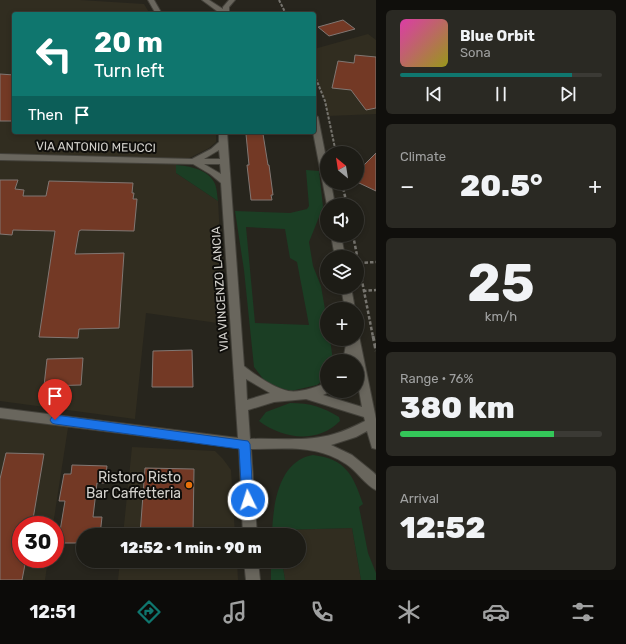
<!DOCTYPE html>
<meta charset="utf-8">
<style>
:root{--surface:#1d1c16;--page:#2a2923;--text:#f1f3f6;--muted:#a0a1a1;--line:#3b3a35;--accent:#0f766e}
body{margin:0;font-family:Rubik,sans-serif;background:var(--page);color:var(--text);height:100vh;display:flex;flex-direction:column;font-size:15px;white-space:nowrap}
*{box-sizing:border-box;margin:0}
p{font-size:13px;color:var(--muted)}
.icon{flex:none;width:22px;height:22px;fill:none;stroke:currentColor;stroke-width:2;stroke-linecap:round;stroke-linejoin:round}
.map{position:relative;flex:1;overflow:hidden}
.panel{display:flex;flex-direction:column;gap:10px;padding:10px;background:#100f0c;width:250px}
.panel>*{flex:none}
.guide{position:absolute;left:12px;top:12px;width:304px;height:122px;border-radius:4px;box-shadow:0 2px 6px #0003,0 0 0 1px var(--line);background:#0f766e;color:#fff;overflow:hidden}
.needle{width:26px;rotate:330deg}
.fabs{position:absolute;left:320px;top:146px;display:grid;gap:8px}
.fabs a{display:grid;place-items:center;width:44px;height:44px;border-radius:50%;background:var(--surface);box-shadow:0 2px 6px #0003,0 0 0 1px var(--line);font-size:20px}
.speed{position:absolute;left:12px;top:516px;display:flex;gap:8px;font-size:20px;font-weight:700;text-align:center}
.speed>*{display:grid;place-content:center;width:52px;height:52px;border-radius:50%;background:var(--surface);box-shadow:0 2px 6px #0003,0 0 0 1px var(--line);line-height:1}
.speed .limit{border:6px solid #d22;background:#fff;color:#111}
.pin{position:absolute;display:grid;place-items:center;width:34px;height:34px;color:#fff;margin:-41px -17px;border-radius:50% 50% 50% 0;rotate:-45deg;box-shadow:0 0 4px #0007}
.pin .icon{rotate:45deg}
.me{position:absolute;width:44px;margin:-22px;rotate:356deg;stroke-linejoin:round;filter:drop-shadow(0 0 3px #0008)}
.turn{display:flex;align-items:center;gap:14px;height:84px;padding:0 16px;font-size:18px}
.turn .icon{width:52px;height:52px;stroke-width:2.5}
.turn b{display:block;font-size:28px;line-height:34px}
.then{display:flex;align-items:center;height:38px;padding:0 16px;background:#0003;gap:8px;font-size:15px}
.big{font-size:30px;font-weight:800;line-height:1.1}
.panel .card{flex:1;display:flex;flex-direction:column;justify-content:center;gap:6px;min-width:0;padding:0 14px;border-radius:6px;background:var(--page)}
.panel .dial{align-items:center;gap:0}
.dial b{font-size:52px;line-height:1}
.song{display:flex;align-items:center;gap:12px}
.cover{width:48px;height:48px;border-radius:6px;background:linear-gradient(135deg,hsl(320 70% 55%),hsl(60 70% 35%))}
.played{height:4px;border-radius:2px;background:linear-gradient(90deg,var(--accent) 85%,var(--line) 85%)}
.keys{display:flex;justify-content:space-around;direction:ltr}
.heat{display:flex;justify-content:space-between;align-items:center;font-size:22px;direction:ltr}
.charge{height:6px;border-radius:3px;background:linear-gradient(90deg,#34c759 76%,var(--line) 0)}
.trip{position:absolute;left:76px;top:528px;width:230px;height:40px;border-radius:20px;background:var(--surface);box-shadow:0 2px 6px #0003,0 0 0 1px var(--line);font-weight:800;line-height:40px;text-align:center}
.tabs{display:flex;height:64px;justify-content:space-around;align-items:center;background:#0c0b09;color:var(--muted)}
.tabs .icon{width:28px;height:28px}
.tabs .on{color:var(--accent)}
.tabs b{font-size:18px;color:var(--text)}
main{display:flex;flex:1;min-height:0}
.map>svg:first-child{display:block}
.built{fill:#312d20}
.green{fill:#1b3e24;fill-rule:evenodd}
.building{fill:#733925;stroke:#817773}
.lines{fill:none;stroke-linecap:round;stroke-linejoin:round}
.minor-casing{stroke:#43413a;stroke-width:2}
.path-far2{stroke:#76746e;stroke-width:2;stroke-dasharray:3 1.5;stroke-linecap:butt}
.path-far1{stroke:#76746e;stroke-width:2.5;stroke-dasharray:3.5 2;stroke-linecap:butt}
.path{stroke:#76746e;stroke-width:3;stroke-dasharray:5 2.5;stroke-linecap:butt}
.minor{fill:#69665d;fill-rule:evenodd}
.route{fill:#1a73e8;stroke:#114b97}
.food-dot{fill:#e8710a;stroke:#0f0e0b;stroke-width:1.5}
.labels{text-anchor:middle;dominant-baseline:central;stroke-width:4;stroke-linejoin:round;paint-order:stroke}
.street-label{font-size:12px;fill:#d3d1cc;stroke:#0f0e0b}
.near-poi-label{font-size:14px;fill:#d3d1cc;stroke:#0f0e0b;text-anchor:end}
</style>
<main>
<div class="map">
<svg width="376" height="580" viewBox="0 0 376 580">
<rect width="100%" height="100%" fill="#27251d"/>
<path class="built" d="M0 0H80L144 4 150 14H14V132H216V142L209 148 176 165V173L218 201 225 324 146 313 135 419 0 401Z
M368 34 376 40V114L328 116 325 101 314 74V49Z
M0 413 69 421 53 525H21V559H48L45 580H0Z
M132 447 215 451 223 459 231 470 235 535H123Z
M352 528 361 580H285L282 561H299V535H279V530Z
M120 561H237L238 580H118Z"/>
<path class="green" d="M176 165C189 166 207 169 214 182 217 187 217 195 218 201L176 173Z
M306 170 319 171 323 207 309 242 313 266 321 286 327 321V339H330L333 361H327V377L317 385 291 391 277 387 264 380 254 367 244 270 235 211 290 213 307 209 309 206ZM246 227 285 229 290 258 297 262 309 325 255 323Z
M290 403C311 403 322 407 339 417L340 421C317 444 283 439 259 421L266 412Z
M313 455C346 459 353 475 363 504L359 507 368 553 376 573V580H361L352 528 279 530V535H272C273 505 278 461 313 455Z
M271 561H282L285 580H271Z"/>
<path class="building" d="M343 20 355 29 329 36 318 27Z
M355 55 376 57V108L366 110 351 90 332 88 338 61 354 63Z
M0 74 14 75V114L12 121H0Z
M246 134H263L268 165H269L273 195H271L272 200H251L247 165H249Z
M376 153V191L357 182V172Z
M0 180H18L15 189 24 190 23 196H46L49 181 133 183 132 193H134L133 199H137L134 231 81 230 79 231 75 254 124 253 119 328 79 329 78 338 39 337 55 231 13 230 12 235 0 234Z
M192 350 193 387H152L153 351Z
M83 358 81 385 44 386 47 359Z
M6 453 44 454 32 525H21V559H26L22 580H0V479Z
M72 465 107 466 105 483H97L93 517H102L100 535H83V543H58L65 501H59L64 474H71Z
M145 468 194 469 193 535H140Z"/>
<g class="lines">
<g class="minor-casing">
<path id="minor" d="M148 0H154L162 14H156Z
M202 0H209L223 9V7L229 0H235L229 7V14H221Z
M314 115 318 117 327 163V183H331L335 205H327L313 132Z
M219 132H227L244 366C255 375 274 388 288 391 301 393 315 387 327 383V391H331L323 395 362 407 357 379V361H343L347 339H357V336H359L376 419V449L372 448 367 431 356 437 331 445 352 455 373 472 376 475V490C366 486 356 470 346 464 316 444 285 449 251 449L257 535H243L239 448 0 418V408L238 438 221 183 210 174 193 164 0 160V154L192 159 211 149 219 142ZM219 150 220 159H204ZM204 164H220L221 174ZM246 379 270 393 247 400ZM306 399 364 417 365 421C355 426 345 431 334 434 308 442 277 438 250 439L248 410 274 402Z
M331 235H341L345 257H335Z
M341 287H351L355 309H345Z
M244 561H258L260 580H246Z"/>
</g>
<path class="path-far2" d="M279 0 286 14
M314 74 325 101 335 148"/>
<path class="path-far1" d="M335 147 336 153
M342 183 347 205
M353 235 373 337
M359 263 376 262
M363 291 376 290"/>
<path class="path" d="M373 336 376 351"/>
<use href="#minor" class="minor"/>
</g>
<path class="route" d="M55 415 248 441 250 444 253 500 252 504 248 505 244 504 242 500 239 449 55 424 52 423 50 420 52 417Z"/>
<circle class="food-dot" cx="189" cy="485" r="4"/>
<g class="labels">
<g class="street-label">
<text transform="translate(96 147) rotate(1)">VIA ANTONIO MEUCCI</text>
<text transform="translate(220 289) rotate(-94)">VIA VINCENZO LANCIA</text>
</g>
<g class="near-poi-label">
<text x="181" y="477">Ristoro Risto<tspan x="181" dy="16">Bar Caffetteria</tspan></text>
</g>
</g>
</svg>
<div class="fabs">
<a><svg class="needle" viewBox="-14 -14 28 28"><path d="M0-13l5 13h-10z" fill="#e53935"/><path d="M0 13l5-13h-10z" fill="#a0a1a1"/></svg></a>
<a><svg class="icon" aria-label="sound" viewBox="0 0 24 24"><path d="M4 9h4l5-4v14l-5-4H4zM17 9q2 3 0 6"/></svg></a>
<a><svg class="icon" aria-label="layers" viewBox="0 0 24 24"><path d="M12 4l9 5-9 5-9-5zM3 14l9 5 9-5"/></svg></a>
<a>+</a>
<a>−</a>
</div>
<div class="speed"><div class="limit">30</div></div>
<div class="pin" style="left:55px;top:420px;background:#d93025"><svg class="icon" aria-label="arrive" viewBox="0 0 24 24"><path d="M6 21V4h12l-3 4 3 4H6"/></svg></div>
<svg class="me" style="left:248px;top:500px" viewBox="-20 -20 40 40"><circle r="17" fill="#1a73e8" stroke="#fff" stroke-width="3"/><path d="M0-11L8 9 0 5-8 9z" fill="#fff"/></svg>
<div class="trip">12:52 · 1 min · 90 m</div>
<div class="guide">
<div class="turn"><svg class="icon" aria-label="left" viewBox="0 0 24 24"><path d="M17 20v-9H6M10 6l-5 5 5 5"/></svg><div><b>20 m</b>Turn left</div></div>
<div class="then">Then<svg class="icon" aria-label="arrive" viewBox="0 0 24 24"><path d="M6 21V4h12l-3 4 3 4H6"/></svg></div>
</div>
</div>
<section class="panel">
<div class="card">
<div class="song"><i class="cover"></i><div><b>Blue Orbit</b><p>Sona</p></div></div>
<div class="played"></div>
<div class="keys"><svg class="icon" aria-label="previous" viewBox="0 0 24 24"><path d="M18 5L8 12l10 7zM5 5v14"/></svg><svg class="icon" aria-label="pause" viewBox="0 0 24 24"><path d="M8 5v14M16 5v14"/></svg><svg class="icon" aria-label="next" viewBox="0 0 24 24"><path d="M6 5l10 7-10 7zM19 5v14"/></svg></div>
</div>
<div class="card"><p>Climate</p>
<div class="heat"><a>−</a><b class="big">20.5°</b><a>+</a></div>
</div>
<div class="card dial"><b>25</b><p>km/h</p></div>
<div class="card"><p>Range · 76%</p><b class="big">380 km</b><div class="charge"></div></div>
<div class="card"><p>Arrival</p><b class="big">12:52</b></div>
</section>
</main>
<nav class="tabs">
<b>12:51</b>
<svg class="icon on" aria-label="directions" viewBox="0 0 24 24"><path d="M12 3l9 9-9 9-9-9zM9 14v-3h6M13 9l2 2-2 2"/></svg>
<svg class="icon" aria-label="music" viewBox="0 0 24 24"><path d="M9 18V5l10-2v13"/><circle cx="6" cy="18" r="3"/><circle cx="16" cy="16" r="3"/></svg>
<svg class="icon" aria-label="phone" viewBox="0 0 24 24"><path d="M5 4h4l2 5-3 2q2 4 5 5l2-3 5 2v4C11 20 4 13 5 4z"/></svg>
<svg class="icon" aria-label="climate" viewBox="0 0 24 24"><path d="M12 3v18M4 7l16 10M4 17L20 7"/></svg>
<svg class="icon" aria-label="car" viewBox="0 0 24 24"><path d="M5 17H2v-5l4-1 3-4h7l3 4 3 1v5h-3M9 17h6M6 11h13"/><circle cx="7" cy="17" r="2"/><circle cx="17" cy="17" r="2"/></svg>
<svg class="icon" aria-label="filters" viewBox="0 0 24 24"><path d="M4 7h16M4 17h16"/><circle cx="9" cy="7" r="2"/><circle cx="15" cy="17" r="2"/></svg>
</nav>
